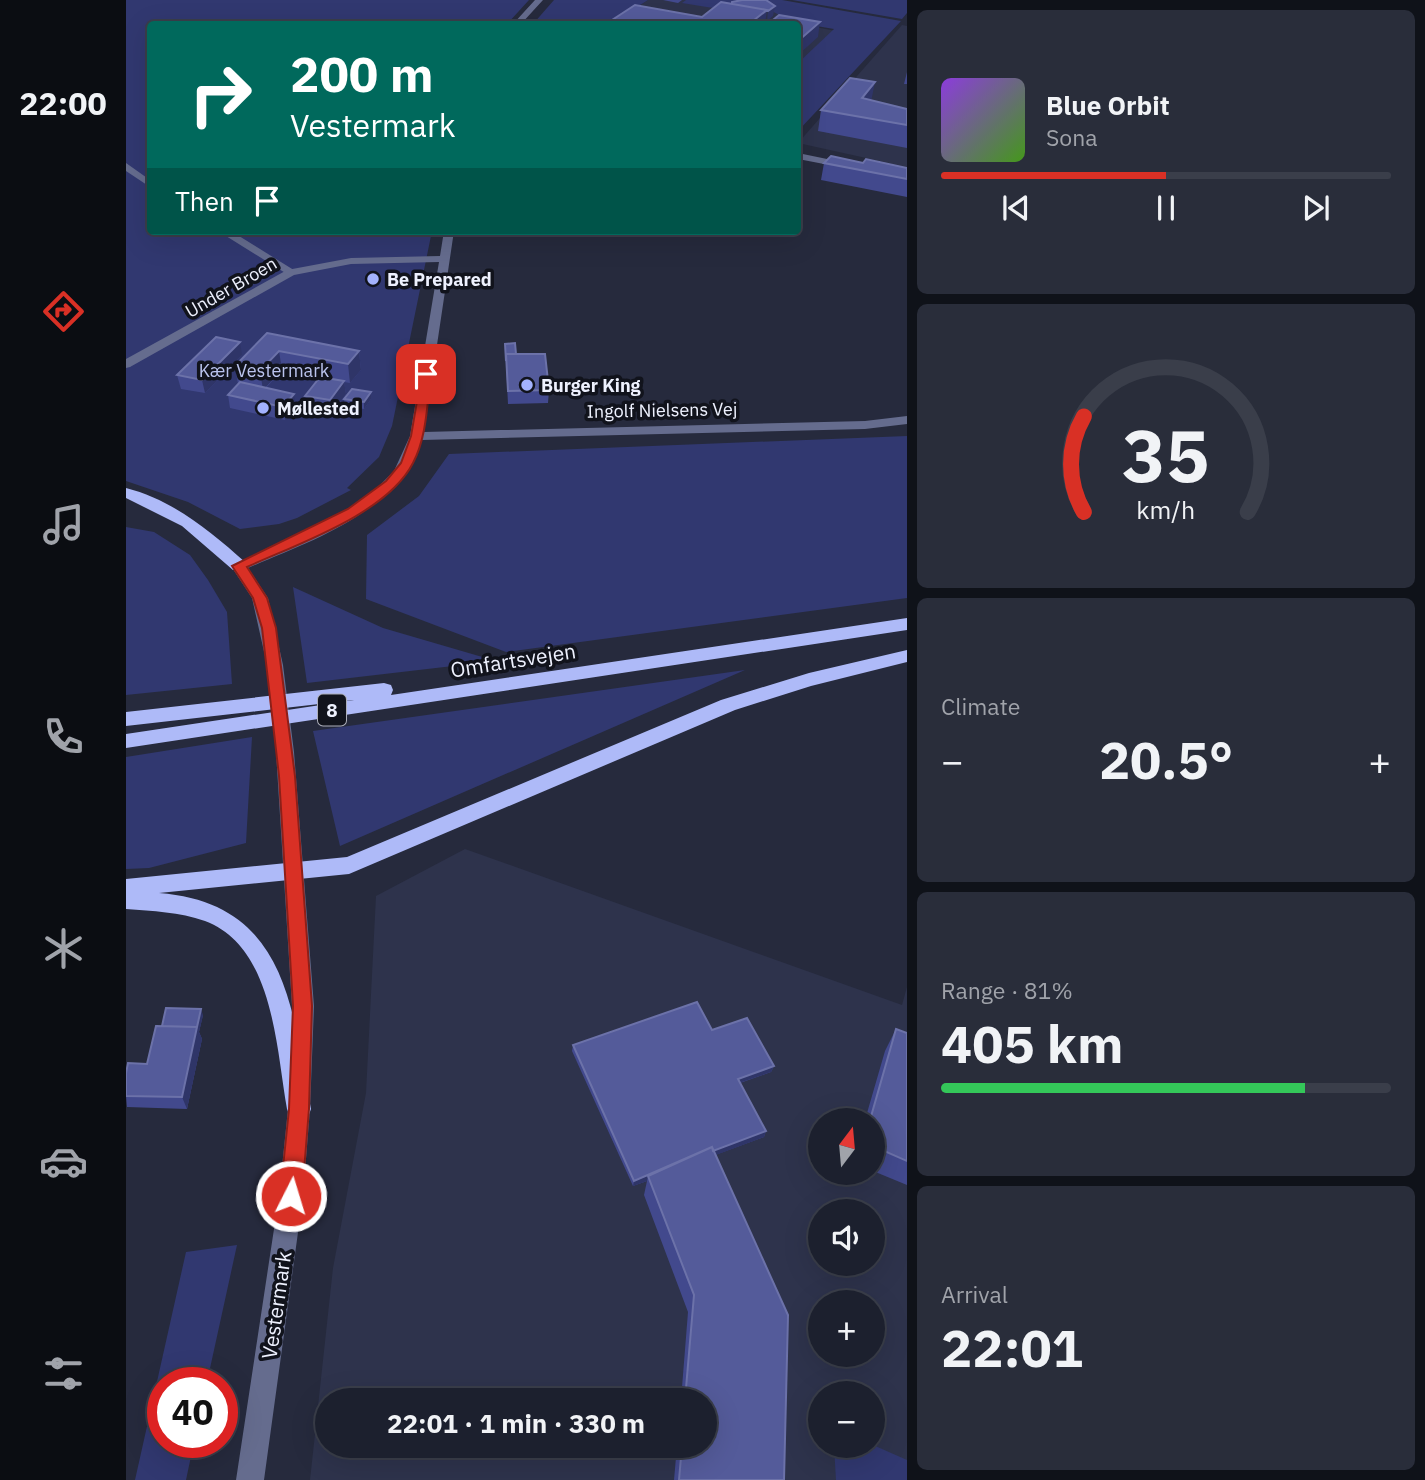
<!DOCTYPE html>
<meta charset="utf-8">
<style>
:root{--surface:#1c202e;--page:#292d3a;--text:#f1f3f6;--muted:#a0a3aa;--line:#3a3e4a;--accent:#d93025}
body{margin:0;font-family:"IBM Plex Sans",sans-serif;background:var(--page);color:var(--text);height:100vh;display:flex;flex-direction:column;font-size:26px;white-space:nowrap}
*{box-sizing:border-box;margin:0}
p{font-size:23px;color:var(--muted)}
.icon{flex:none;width:38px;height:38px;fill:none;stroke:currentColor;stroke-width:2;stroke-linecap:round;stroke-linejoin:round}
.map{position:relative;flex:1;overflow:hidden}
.panel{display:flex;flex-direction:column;gap:10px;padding:10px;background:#0f1219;width:518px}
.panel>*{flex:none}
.top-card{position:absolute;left:21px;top:21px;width:654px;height:214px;border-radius:7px;box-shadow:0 7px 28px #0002,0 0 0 2px var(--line);background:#00695c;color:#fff;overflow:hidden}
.needle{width:46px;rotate:16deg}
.buttons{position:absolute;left:682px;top:1108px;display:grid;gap:14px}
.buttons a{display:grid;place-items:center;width:77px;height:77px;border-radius:50%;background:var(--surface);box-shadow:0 7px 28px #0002,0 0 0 2px var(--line);font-size:35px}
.speed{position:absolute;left:21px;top:1367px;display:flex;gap:14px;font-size:35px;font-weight:700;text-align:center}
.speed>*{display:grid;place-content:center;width:91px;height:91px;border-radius:50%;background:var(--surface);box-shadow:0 7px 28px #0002,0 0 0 2px var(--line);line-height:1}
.speed .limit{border:10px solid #d22;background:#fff;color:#111}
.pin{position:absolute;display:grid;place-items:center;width:60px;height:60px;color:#fff;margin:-30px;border-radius:14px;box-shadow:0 4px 10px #0006}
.me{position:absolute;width:77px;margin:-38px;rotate:5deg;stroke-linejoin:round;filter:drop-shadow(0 0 5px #0008)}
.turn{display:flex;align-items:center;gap:24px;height:147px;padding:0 28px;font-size:32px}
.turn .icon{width:91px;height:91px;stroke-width:2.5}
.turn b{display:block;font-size:49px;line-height:60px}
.then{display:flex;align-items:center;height:66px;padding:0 28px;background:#0003;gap:14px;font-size:26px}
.big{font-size:52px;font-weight:700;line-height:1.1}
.panel .card{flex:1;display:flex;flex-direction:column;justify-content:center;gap:10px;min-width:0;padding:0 24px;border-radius:10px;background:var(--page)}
.panel .dial{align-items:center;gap:0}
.dial svg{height:182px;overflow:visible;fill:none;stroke:var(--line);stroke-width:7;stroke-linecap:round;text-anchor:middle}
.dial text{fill:var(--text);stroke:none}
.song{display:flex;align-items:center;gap:21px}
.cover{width:84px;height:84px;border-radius:10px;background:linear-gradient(135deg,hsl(270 70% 55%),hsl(100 70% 35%))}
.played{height:7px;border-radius:4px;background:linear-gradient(90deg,var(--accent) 50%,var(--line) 50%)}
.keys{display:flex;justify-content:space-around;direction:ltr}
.heat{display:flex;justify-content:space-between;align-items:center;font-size:38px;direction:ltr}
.charge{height:10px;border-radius:5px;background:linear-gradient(90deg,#34c759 81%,var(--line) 0)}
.trip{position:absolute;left:189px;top:1388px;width:402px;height:70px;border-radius:35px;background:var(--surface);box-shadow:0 7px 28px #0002,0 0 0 2px var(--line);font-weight:700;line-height:70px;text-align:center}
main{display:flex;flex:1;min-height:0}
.dock{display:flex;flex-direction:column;width:126px;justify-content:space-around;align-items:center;background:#0b0d12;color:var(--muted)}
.dock .icon{width:49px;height:49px}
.dock .selected{color:var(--accent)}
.dock b{font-size:32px;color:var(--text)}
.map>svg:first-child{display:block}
.built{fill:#2e334c;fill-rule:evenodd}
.green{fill:#313870}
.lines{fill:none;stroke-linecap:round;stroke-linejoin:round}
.minor{fill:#656c8e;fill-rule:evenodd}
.tertiary{fill:#656c8e;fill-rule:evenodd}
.trunk{fill:#aebaf8;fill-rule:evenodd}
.wall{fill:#42498d}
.shaded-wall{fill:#2f3568}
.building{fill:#545b9a;stroke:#6c72a9;stroke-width:2}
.route{fill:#d93025;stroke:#8d1f18;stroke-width:2}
.poi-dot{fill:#a3b2fd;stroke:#11131c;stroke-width:2.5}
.labels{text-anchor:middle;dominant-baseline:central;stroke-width:7;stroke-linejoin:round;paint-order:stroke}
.far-poi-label{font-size:18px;font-weight:bold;fill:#eef1fe;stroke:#11131c;text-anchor:start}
.far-street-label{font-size:18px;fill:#eef1fe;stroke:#11131c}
.far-park-label{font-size:18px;fill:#bbc4ee;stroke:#11131c}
.shield{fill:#11131c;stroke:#acaeba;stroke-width:2}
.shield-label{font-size:19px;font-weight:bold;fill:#eef1fe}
.street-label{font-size:21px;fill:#eef1fe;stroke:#11131c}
</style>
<main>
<nav class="dock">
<b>22:00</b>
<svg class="icon selected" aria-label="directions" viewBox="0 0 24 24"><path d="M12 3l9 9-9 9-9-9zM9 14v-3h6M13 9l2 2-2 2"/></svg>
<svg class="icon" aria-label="music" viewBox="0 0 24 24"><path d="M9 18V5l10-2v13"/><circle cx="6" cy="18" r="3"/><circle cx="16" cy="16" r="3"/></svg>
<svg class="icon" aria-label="phone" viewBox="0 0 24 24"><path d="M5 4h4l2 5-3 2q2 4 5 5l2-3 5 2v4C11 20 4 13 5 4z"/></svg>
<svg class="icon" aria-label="climate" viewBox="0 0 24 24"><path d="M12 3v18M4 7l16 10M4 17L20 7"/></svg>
<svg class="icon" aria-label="car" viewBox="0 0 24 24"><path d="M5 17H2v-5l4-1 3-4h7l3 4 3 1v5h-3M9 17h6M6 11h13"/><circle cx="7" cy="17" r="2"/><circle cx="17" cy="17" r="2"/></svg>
<svg class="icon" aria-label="filters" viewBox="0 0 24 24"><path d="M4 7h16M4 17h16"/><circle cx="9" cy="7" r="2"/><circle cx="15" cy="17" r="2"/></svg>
</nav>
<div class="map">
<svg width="781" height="1480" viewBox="0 0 781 1480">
<rect width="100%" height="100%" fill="#262a3d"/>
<path class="built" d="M522 0H564L657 11 647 19 710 31 672 64V24H485Z
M776 25 781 26V167L672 143Z
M339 849 776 1005 781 987V1480H184L207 1268 240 1093 250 896ZM695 1120H747V1172H695ZM695 1211H747V1264H695ZM695 1302H747V1354H695ZM695 1393H747V1446H695ZM201 1400H579V1446H201Z"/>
<path class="green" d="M0 0H403L381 24H24V231H306L266 426 253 457 221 488 225 490 171 518 153 524 114 529 62 502 0 481Z
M428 0H522L485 24 453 21 441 24H407Z
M560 0H656L775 21 672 131V63L708 29 649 19 655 16 644 10 587 8 556 3Z
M666 0H781V13L776 19Z
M781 436V598L380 652 240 599 241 535 293 496 323 454Z
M0 527 28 532 64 555 82 580 101 612 106 684 0 695Z
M167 587 257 628 370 661 181 683Z
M619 670 214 846 187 731Z
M126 737 120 843 23 868 0 869V757Z
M111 1245 81 1382H37V1442H68L60 1480H9L60 1252Z
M747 1445 781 1460V1480H710L708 1446Z"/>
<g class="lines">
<path class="minor" d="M672 153 701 159 703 161 698 164 672 159Z
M0 163 24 180V187L0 171Z
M92 231H105L171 272 161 274Z"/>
<path class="tertiary" d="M409 0H417L395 24H387Z
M318 231H328L298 432 739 421 781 416V424L739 429 296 440C268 514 189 539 122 568L142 598 157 665 168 752 188 1006 184 1109 177 1196 138 1480H110L153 1196 162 1109 166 1006 150 752 141 665 126 598 105 566 209 517 245 494 268 471 284 436 313 262 225 264 168 275 4 367 0 368V359L161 270 225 258 314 256Z"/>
<path class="trunk" d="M0 488C47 500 84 531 119 562L121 566 119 570H107L56 526 0 498Z
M781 618V630L0 748V734L228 700 0 726V712L258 683 265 685 267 690 265 695Z
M781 650V662L685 686 609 710 223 874 33 893C161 903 166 1008 185 1109L182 1117 173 1121 164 1117 161 1109C150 1048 148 947 79 921 53 912 27 911 0 909V879L221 857 595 700 683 673Z"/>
</g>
<path class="wall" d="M537 0H556L552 3Z
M781 72V84H778Z
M746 101 781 109V148L692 131 695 110Z
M698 163H737L781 168V197L695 180Z
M141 333 233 351 235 370 224 383 218 382 220 394 205 414 181 409 179 396 194 377 156 370 140 388 170 407 159 420 104 408 102 395 112 384 109 366Z
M379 344 423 390 422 403 382 404Z
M116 355 79 393 55 389 51 375Z
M218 399H245L238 409 219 406Z
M77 1015 73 1032 76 1039 61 1109 1 1107 0 1096 21 1064 36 1026Z
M770 1029 781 1033V1185L747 1171V1120H739L759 1051Z
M586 1030 648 1066 645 1072 614 1083 640 1131 638 1137 589 1155 658 1480H548L551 1446H579V1400H555L562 1312 518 1195 521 1181 507 1186 446 1051 447 1045Z"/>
<path class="shaded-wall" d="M649 6 647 16 641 21 642 11Z
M641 10 639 24H623Z
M694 22 692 37 672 55V41Z
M749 82 745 102 736 98Z
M114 342 116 355 79 393 76 380Z
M153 351 156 370 137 390 134 371Z
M233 351 235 370 224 383 222 364Z
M218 381 220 394 205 414 204 400Z
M245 392V399L238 409V402Z
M168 394 170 407 159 420 157 407Z
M75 1009 77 1015 73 1032 76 1039 61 1109 56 1097Z
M648 1066 645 1072 610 1084 612 1079Z
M640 1131 638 1137 523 1180 522 1176Z
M522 1176 521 1181 507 1186 508 1181Z"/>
<path class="building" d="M616 0H640L649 6 642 11H639L641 10 606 4V2Z
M595 2 641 10 623 24H480L509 5 576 17Z
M653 15 694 22 672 41V24H642Z
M724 78 749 82 736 98 781 109V125L695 110Z
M705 156 737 163 740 159 781 168V179L698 163Z
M141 333 233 351 222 364 153 351 134 371 109 366Z
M90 337 114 342 76 380 51 375Z
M389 343 390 354H380V361L379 344Z
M380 354H419L423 390 382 391Z
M194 377 218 381 204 400 179 396Z
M114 382 168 394 157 407 102 395Z
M226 389 245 392 238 402 218 399Z
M571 1002 586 1030 621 1018 648 1066 612 1079 640 1131 587 1151 586 1147 508 1181 447 1045Z
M40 1008 75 1009 71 1027 36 1026Z
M30 1026 71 1027 56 1097 0 1096V1073L2 1063 21 1064Z
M770 1029 781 1033V1161L747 1146V1120H744Z
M586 1147 662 1315 658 1480H553L556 1446H579V1400H559L568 1295 522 1176Z"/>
<path class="route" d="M296 372 305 374C301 403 301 437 287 463 261 514 171 544 121 567L141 598 150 628 169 776 186 1006 183 1109 176 1196 173 1204 165 1207 157 1204 154 1196 163 1109 167 1006 153 776 136 628 127 598 106 566 222 509 260 481 275 463 285 436Z"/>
<g class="poi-dot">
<circle cx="247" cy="279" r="7"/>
<circle cx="401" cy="385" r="7"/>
<circle cx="137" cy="408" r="7"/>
</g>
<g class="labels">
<g class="far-poi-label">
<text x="261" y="279">Be Prepared</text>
<text x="415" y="385">Burger King</text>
<text x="151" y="408">Møllested</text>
</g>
<g class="far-street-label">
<text transform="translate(105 287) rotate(-30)">Under Broen</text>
<text transform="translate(536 410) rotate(-1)">Ingolf Nielsens Vej</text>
</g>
<g class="far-park-label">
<text x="138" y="370">Kær Vestermark</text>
</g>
<rect class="shield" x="192" y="694.5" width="28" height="31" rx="5"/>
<g class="shield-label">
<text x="206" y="710">8</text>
</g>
<g class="street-label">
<text transform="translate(387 660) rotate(-9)">Omfartsvejen</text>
<text transform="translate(150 1305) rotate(-82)">Vestermark</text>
</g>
</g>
</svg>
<div class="buttons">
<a><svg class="needle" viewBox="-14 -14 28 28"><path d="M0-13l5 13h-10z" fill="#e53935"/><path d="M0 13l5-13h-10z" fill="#a0a3aa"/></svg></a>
<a><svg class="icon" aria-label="sound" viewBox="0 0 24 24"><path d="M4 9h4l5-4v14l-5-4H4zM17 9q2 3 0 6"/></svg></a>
<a>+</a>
<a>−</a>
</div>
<div class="speed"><div class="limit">40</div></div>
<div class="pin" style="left:300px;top:374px;background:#d93025"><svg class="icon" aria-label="arrive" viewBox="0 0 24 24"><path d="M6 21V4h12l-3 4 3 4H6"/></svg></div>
<svg class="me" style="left:165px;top:1196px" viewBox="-20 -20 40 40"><circle r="17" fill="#d93025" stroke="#fff" stroke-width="3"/><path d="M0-11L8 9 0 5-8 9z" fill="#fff"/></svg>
<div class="trip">22:01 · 1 min · 330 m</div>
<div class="top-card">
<div class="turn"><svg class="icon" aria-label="right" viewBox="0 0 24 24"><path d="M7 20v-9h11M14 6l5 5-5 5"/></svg><div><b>200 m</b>Vestermark</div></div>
<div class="then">Then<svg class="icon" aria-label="arrive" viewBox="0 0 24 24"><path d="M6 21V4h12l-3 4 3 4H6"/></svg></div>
</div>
</div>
<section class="panel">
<div class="card">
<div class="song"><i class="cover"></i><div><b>Blue Orbit</b><p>Sona</p></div></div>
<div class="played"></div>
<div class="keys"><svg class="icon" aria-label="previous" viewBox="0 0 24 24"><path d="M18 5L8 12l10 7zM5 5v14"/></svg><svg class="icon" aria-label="pause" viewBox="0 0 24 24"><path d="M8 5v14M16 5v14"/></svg><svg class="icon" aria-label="next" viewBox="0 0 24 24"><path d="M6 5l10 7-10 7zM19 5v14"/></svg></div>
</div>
<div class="card dial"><svg viewBox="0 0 100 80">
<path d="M14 69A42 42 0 1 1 86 69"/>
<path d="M14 69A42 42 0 0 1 14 27" stroke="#d93025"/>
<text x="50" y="56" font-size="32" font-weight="700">35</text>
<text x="50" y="72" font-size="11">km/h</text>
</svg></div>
<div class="card"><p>Climate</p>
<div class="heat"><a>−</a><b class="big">20.5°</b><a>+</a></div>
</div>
<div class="card"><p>Range · 81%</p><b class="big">405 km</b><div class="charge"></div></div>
<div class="card"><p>Arrival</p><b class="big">22:01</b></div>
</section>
</main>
